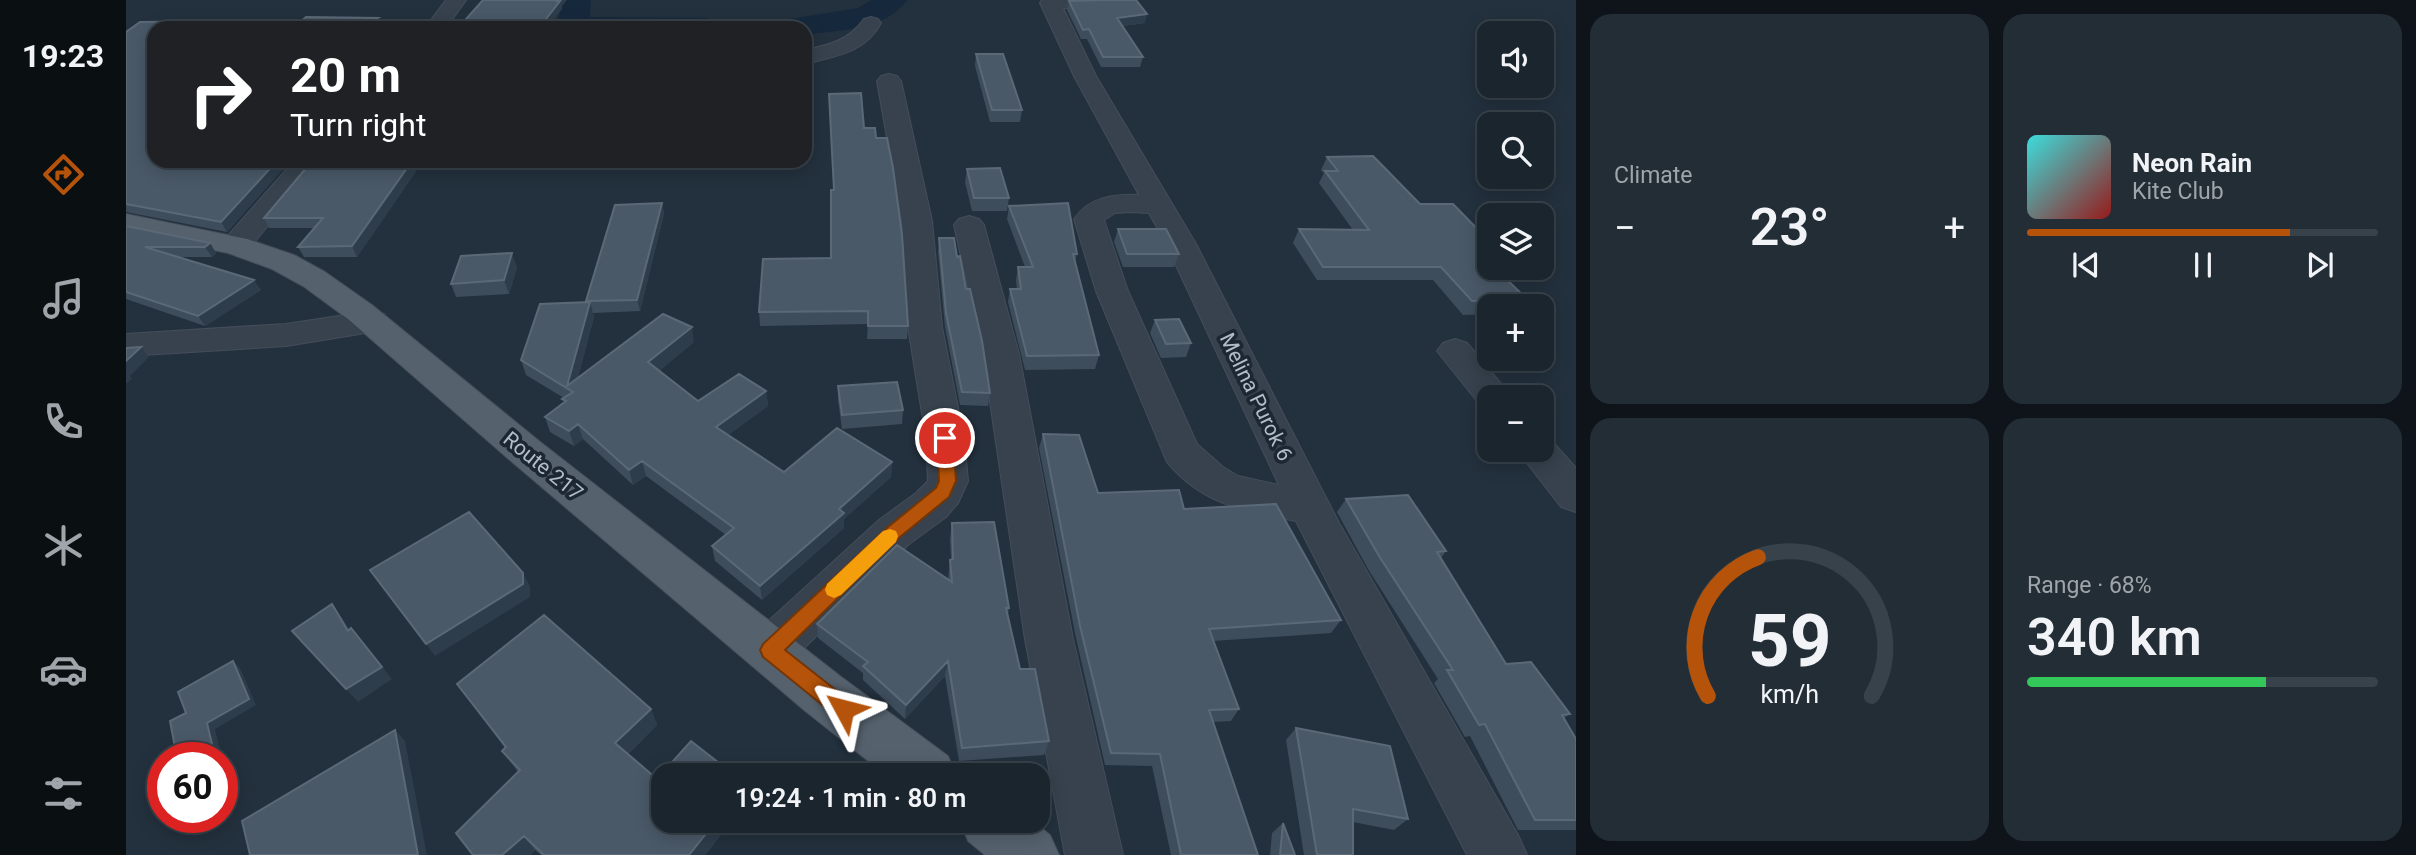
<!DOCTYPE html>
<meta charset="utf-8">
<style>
:root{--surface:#1a252e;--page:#232d36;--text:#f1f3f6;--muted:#9fa5aa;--line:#38424a;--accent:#b45309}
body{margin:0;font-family:Roboto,sans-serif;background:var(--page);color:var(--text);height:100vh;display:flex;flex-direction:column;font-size:26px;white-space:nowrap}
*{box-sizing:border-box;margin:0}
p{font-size:23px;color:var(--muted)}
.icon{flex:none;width:38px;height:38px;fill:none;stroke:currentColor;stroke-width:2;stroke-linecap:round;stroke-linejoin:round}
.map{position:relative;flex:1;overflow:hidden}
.side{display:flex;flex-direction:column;gap:14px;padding:14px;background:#0e1419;width:840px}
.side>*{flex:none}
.top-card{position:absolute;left:21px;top:21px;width:665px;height:147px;border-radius:21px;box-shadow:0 4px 18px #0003,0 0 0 2px var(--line);background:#202124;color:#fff;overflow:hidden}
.controls{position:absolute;left:1351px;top:21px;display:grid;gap:14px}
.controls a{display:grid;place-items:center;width:77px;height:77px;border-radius:14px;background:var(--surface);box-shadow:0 4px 18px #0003,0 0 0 2px var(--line);font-size:35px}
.speed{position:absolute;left:21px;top:742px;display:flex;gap:14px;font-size:35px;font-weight:700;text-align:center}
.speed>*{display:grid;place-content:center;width:91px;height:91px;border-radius:50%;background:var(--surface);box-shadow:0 4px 18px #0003,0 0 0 2px var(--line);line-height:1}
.speed .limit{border:10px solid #d22;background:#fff;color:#111}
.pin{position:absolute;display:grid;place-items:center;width:60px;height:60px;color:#fff;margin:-30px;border:4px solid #fff;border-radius:50%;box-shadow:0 2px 7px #0007}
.me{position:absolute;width:77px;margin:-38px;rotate:308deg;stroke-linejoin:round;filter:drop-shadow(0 0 5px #0008)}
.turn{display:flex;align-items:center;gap:24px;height:147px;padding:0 28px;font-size:32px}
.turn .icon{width:91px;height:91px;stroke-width:2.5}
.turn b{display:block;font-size:49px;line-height:60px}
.big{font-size:52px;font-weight:600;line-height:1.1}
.side .card{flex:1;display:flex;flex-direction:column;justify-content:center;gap:10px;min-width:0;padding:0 24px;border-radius:21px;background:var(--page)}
.side .dial{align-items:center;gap:0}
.dial svg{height:182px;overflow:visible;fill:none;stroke:var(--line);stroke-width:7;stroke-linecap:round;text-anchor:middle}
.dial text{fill:var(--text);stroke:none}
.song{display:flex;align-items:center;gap:21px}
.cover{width:84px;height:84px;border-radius:10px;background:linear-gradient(135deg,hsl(180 70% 55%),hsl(0 70% 35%))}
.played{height:7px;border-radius:4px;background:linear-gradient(90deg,var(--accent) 75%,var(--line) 75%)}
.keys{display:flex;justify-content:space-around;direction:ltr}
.heat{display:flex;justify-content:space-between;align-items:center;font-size:38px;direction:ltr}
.charge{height:10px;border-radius:5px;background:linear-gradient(90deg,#34c759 68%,var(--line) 0)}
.side .tiles{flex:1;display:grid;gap:14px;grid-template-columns:repeat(2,1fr)}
.trip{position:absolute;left:525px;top:763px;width:399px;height:70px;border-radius:21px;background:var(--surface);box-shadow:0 4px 18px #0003,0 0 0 2px var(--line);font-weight:600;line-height:70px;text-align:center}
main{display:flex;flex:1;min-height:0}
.tab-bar{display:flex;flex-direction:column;width:126px;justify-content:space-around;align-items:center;background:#0a0f12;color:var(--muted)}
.tab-bar .icon{width:49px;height:49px}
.tab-bar .current{color:var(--accent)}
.tab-bar b{font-size:32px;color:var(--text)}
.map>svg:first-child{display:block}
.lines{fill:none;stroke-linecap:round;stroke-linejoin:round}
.river{fill:#16293c;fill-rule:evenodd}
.street-casing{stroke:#444e5a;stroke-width:2}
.primary-casing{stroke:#444e5a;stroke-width:2}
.street{fill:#37424e;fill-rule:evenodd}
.primary{fill:#55626e;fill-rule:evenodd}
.wall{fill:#3e4d5c}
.shaded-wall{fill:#2e3d4b}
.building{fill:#4a5968;stroke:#5b6977;stroke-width:2}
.route{fill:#b45309;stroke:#753606;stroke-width:2}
.slow{fill:#f59e0b}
.labels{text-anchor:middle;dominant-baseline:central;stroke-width:7;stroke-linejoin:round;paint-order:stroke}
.street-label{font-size:21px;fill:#b3bdc9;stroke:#1d2733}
</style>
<main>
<nav class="tab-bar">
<b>19:23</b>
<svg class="icon current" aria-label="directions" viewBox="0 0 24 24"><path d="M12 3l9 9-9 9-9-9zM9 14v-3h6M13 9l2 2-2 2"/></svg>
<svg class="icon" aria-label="music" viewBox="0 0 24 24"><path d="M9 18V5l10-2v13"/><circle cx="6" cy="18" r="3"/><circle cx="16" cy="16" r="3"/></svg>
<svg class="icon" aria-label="phone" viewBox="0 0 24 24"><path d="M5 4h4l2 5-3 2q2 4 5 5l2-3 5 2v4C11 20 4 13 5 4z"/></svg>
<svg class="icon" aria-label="climate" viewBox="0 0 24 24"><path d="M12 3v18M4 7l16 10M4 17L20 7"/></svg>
<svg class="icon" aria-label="car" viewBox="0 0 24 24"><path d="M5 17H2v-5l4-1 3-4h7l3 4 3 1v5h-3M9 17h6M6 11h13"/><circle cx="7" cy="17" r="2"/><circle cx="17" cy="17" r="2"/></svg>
<svg class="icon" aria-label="filters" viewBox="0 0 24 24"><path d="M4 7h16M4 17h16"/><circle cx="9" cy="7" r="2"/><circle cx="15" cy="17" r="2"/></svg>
</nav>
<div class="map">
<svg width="1450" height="855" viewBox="0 0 1450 855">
<rect width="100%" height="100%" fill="#23313e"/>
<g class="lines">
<path class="river" d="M435 0H465L464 17 579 18 590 21 595 28H432Z
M745 0H781C760 31 712 30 679 35V28H645L650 21 732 8Z"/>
<g class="street-casing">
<path id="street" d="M320 0H340L320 28H299Z
M916 0H1005L995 6 937 8 970 76 1070 244 1213 523 1392 835 1401 855H1341L1170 521C1118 511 1077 505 1041 462L970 291 948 219C963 197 988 194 1013 195L948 76 914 3ZM1005 212 1023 213 1040 244 1153 485 1112 476 1097 467 1071 444 1002 291 978 220 989 213Z
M745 17 752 19 755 23C739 53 710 56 679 64V50C704 45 723 40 738 19Z
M763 74 771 76 775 81 806 221 816 327 838 438 842 481 832 503 820 517 783 544 661 665 644 672 627 665 620 650 627 635 753 520 790 493 802 481 800 438 782 327 776 221 751 81 755 76Z
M168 161H195L121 251 110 254 99 251 95 245 99 239Z
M843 216 853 219 858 225 893 354 947 639 997 855H939L899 639 857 354 828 225 833 219Z
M246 311 258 314 263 322 258 330 160 346 0 356V334L160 324Z
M1329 339 1341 343 1386 397H1363V409L1355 406 1311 351 1317 343Z
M1416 437 1425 440 1450 468V512L1435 507 1391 450H1416Z"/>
</g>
<g class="primary-casing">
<path id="primary" d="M0 214 121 239 168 255 199 272 246 305 413 441 714 676 822 756 830 775H760L678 710 385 461 222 319 177 286 146 269 102 253 0 232Z
M834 821H907L924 835 933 855H859L842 841Z"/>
</g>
<use href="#street" class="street"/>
<use href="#primary" class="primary"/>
</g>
<path class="wall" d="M943 1 1019 23 996 26 1017 57 1014 67H975L961 39H955L941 10Z
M180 17 252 18 255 26 252 28H28V161H164L101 232 0 212V32L14 22 98 21 100 25 172 24Z
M850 54 896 110 894 122H864L849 66Z
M738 128 750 138 782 326 781 339H741L742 324 634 326 633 312 705 258 707 190Z
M1201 157 1363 241V268H1370L1401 299 1395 306H1363V314L1337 315 1307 280H1191L1167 243 1173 229 1227 230 1193 183 1198 173 1195 170Z
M186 161H297L231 257H178L172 247 188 228H143L138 218Z
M841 169 883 198 881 211H846L839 182Z
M536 203 538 214 514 311 467 313 468 317 452 377 568 342 533 371 572 401 640 391 642 406 602 435 658 472 766 462 765 477 718 519V528L636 600 589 561 586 546 600 535 520 476 507 485 457 439 448 446 424 432 419 417 438 403 436 399 438 398 400 375 395 360 461 302 460 301Z
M883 206 951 254 949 262 973 355 969 369 899 370 882 302 884 289H891L890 280 892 267H899L881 219Z
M0 226 84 243 90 253 86 257H53L135 290 79 326 0 299Z
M992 229 1053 254 1048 267H997L988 242Z
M813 238 831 257 840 289 864 393 862 406 834 405 819 327 812 252Z
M391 267 383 294 330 297 325 284Z
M1029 320 1065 343 1060 357 1035 358 1024 333Z
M712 386 777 410 776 424 716 429 712 400Z
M917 434 972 493 1058 509 1215 620 1205 633 1087 641 1113 709 1105 721 1087 722 1132 855H1045L1026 766 979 765 950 638 913 448Z
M1220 499 1320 551 1315 558 1380 664 1444 714 1438 718 1450 739V830H1392L1344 736 1339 737 1308 683 1312 679 1242 569 1211 512Z
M826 523 883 608 882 614 894 669 923 741 918 755 833 761 819 676 779 719 737 680V673L692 638 691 624 822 579 824 560 825 559 824 539Z
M418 615 525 709 531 725 502 754 531 779 565 741 593 763 596 775H537V821H606L579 855H415L409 850 404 855H347L330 833 392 772 376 751 379 748 331 684Z
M1170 728 1282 819 1268 830 1227 822V855H1178L1160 740Z
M1157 823 1169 855H1144L1146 833Z"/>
<path class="shaded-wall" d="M432 0H441L436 6V9L422 28H413Z
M1021 14 1019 23 989 27 991 18Z
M252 18 255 26 252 28H235Z
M151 161H164L101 232 95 222Z
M286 161H297L231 257 226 246Z
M536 203 538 214 514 311 511 300Z
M84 243 90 253 86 257 79 247Z
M386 253 391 267 383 294 378 280Z
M128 280 135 290 79 326 72 316Z
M464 302 468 317 448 394 447 392 441 386Z
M566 327 568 342 526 377 522 362Z
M15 347 23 357 4 376 6 379 0 384V361Z
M640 391 642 406 592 442 590 427Z
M452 424 457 439 448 446 443 431Z
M516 461 520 476 507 485 503 470Z
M766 462 765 477 718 519V528L636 600 634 586 713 509Z
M397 573 404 586V597L309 656 300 644Z
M206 604 216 618 232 643 222 631Z
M225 628 266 679 232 702 220 689Z
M107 661 114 668 130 705 89 729 94 750 80 758H62Z
M822 661 819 676 779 719 780 705Z
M525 709 531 725 496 759 489 743Z
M269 730 279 741 301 855H292Z
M593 763 596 775H583Z
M590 821H606L579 855H563Z
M398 836 409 850 404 855H376Z"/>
<path class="building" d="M357 0H432L431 1H434L413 28H332Z
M979 0H1010L1021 14 991 18 1017 57H977L963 29 957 30 943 1Z
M180 17 252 18 235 28H28V161H151L95 222 0 204V32L14 22 98 21 92 25 172 24Z
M850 54H877L896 110H866Z
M735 93 738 128H749L750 138H761L767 168 776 235 782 326H742V311L633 312 637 259 705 258V190H708L703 94Z
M1247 156 1294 204H1327L1363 241V256H1357L1363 262V268H1369L1401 299 1346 301 1315 267H1197L1173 229 1243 230 1199 171H1212L1201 157Z
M186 161H286L226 246 172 247 197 218H138Z
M874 168 883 198H848L841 169Z
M536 203 511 300 460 301 489 205Z
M942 203 951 254H947L973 355 901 356 884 289H895L892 267H907L883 206Z
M0 226 84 243 79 247H19L128 280 72 316 0 292Z
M992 229H1040L1053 254H1001Z
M813 238H828L831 257 834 256 840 289H844L856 341 864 393 836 392 820 313Z
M386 253 378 280 325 284 335 256Z
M464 302 441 386 537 314 566 327 522 362 572 401 613 374 640 391 590 427 658 472 711 428 766 462 713 509 718 513 634 586 586 546 608 528 516 461 503 470 452 424 443 431 419 417 440 401 436 399 447 392 395 360 414 304Z
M1053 319 1065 343 1040 344 1029 320Z
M15 347 0 361V348Z
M771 382 777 410 716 415 712 386Z
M917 434 953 435 972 493 1053 490 1058 509 1150 504 1215 620 1083 629 1113 709 1083 710 1132 855H1055L1034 754 985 753 954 626Z
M1282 495 1320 551 1311 552 1380 664 1405 662 1444 714 1436 715 1450 739V820H1409L1359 724 1353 725 1321 670H1327L1253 556 1220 499Z
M343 512 397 573V584L300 644 244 570Z
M868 522 883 608H880L894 669H909L923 741 836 748 822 661 780 705 737 666 742 662 691 624 771 545 826 582 824 560 827 559 826 523Z
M206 604 222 631 225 628 256 667 220 689 166 631Z
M418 615 525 709 489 743 531 779 565 741 593 763 584 775H537V821H590L563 855H418L398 836 376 855H347L330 833 394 770 376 751 380 747 331 684Z
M107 661 123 699 81 723 86 744 62 758H51L44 721 60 713 52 692Z
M1170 728 1264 746 1282 819 1227 809V855H1191Z
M269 730 292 855H124L116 821Z
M1157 823 1169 855H1154Z"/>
<path class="route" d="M819 432 827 438 830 481 823 497 774 537 659 650 725 702 728 709 725 716 718 719 710 716 637 657 634 650 637 644 762 527 810 488 813 481 811 438Z"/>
<path class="slow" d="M764 529 770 531 772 536 770 542 715 595 708 598 701 595 699 590 701 584 757 531Z"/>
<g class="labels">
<g class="street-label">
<text transform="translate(1130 397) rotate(64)">Melina Purok 6</text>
<text transform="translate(417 466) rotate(39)">Route 217</text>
</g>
</g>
</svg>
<div class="controls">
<a><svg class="icon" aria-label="sound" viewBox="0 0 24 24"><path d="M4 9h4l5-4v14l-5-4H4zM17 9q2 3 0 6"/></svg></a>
<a><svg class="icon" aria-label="search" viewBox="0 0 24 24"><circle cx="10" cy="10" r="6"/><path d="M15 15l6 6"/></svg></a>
<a><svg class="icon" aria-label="layers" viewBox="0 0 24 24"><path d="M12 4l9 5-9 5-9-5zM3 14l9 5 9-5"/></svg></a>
<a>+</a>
<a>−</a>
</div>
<div class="speed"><div class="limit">60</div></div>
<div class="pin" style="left:819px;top:438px;background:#d93025"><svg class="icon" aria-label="arrive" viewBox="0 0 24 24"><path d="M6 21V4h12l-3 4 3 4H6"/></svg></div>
<svg class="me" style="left:718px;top:709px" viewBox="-20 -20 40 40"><path d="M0-17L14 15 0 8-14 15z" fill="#b45309" stroke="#fff" stroke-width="4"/></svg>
<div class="trip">19:24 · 1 min · 80 m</div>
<div class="top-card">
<div class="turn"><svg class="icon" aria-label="right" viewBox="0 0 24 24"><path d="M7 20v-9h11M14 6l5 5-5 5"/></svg><div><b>20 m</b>Turn right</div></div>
</div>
</div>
<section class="side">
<div class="tiles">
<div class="card"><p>Climate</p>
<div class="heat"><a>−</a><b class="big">23°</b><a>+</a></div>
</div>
<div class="card">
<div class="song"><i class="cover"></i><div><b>Neon Rain</b><p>Kite Club</p></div></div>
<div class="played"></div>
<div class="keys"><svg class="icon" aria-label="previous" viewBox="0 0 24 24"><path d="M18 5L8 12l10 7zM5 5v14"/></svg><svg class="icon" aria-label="pause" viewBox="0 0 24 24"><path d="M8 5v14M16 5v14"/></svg><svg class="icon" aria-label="next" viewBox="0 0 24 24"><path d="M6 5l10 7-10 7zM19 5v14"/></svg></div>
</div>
<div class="card dial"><svg viewBox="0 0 100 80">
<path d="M14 69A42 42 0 1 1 86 69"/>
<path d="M14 69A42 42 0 0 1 36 8" stroke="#b45309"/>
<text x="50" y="56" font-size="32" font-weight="700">59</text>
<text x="50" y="72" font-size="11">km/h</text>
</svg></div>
<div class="card"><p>Range · 68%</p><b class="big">340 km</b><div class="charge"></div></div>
</div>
</section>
</main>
